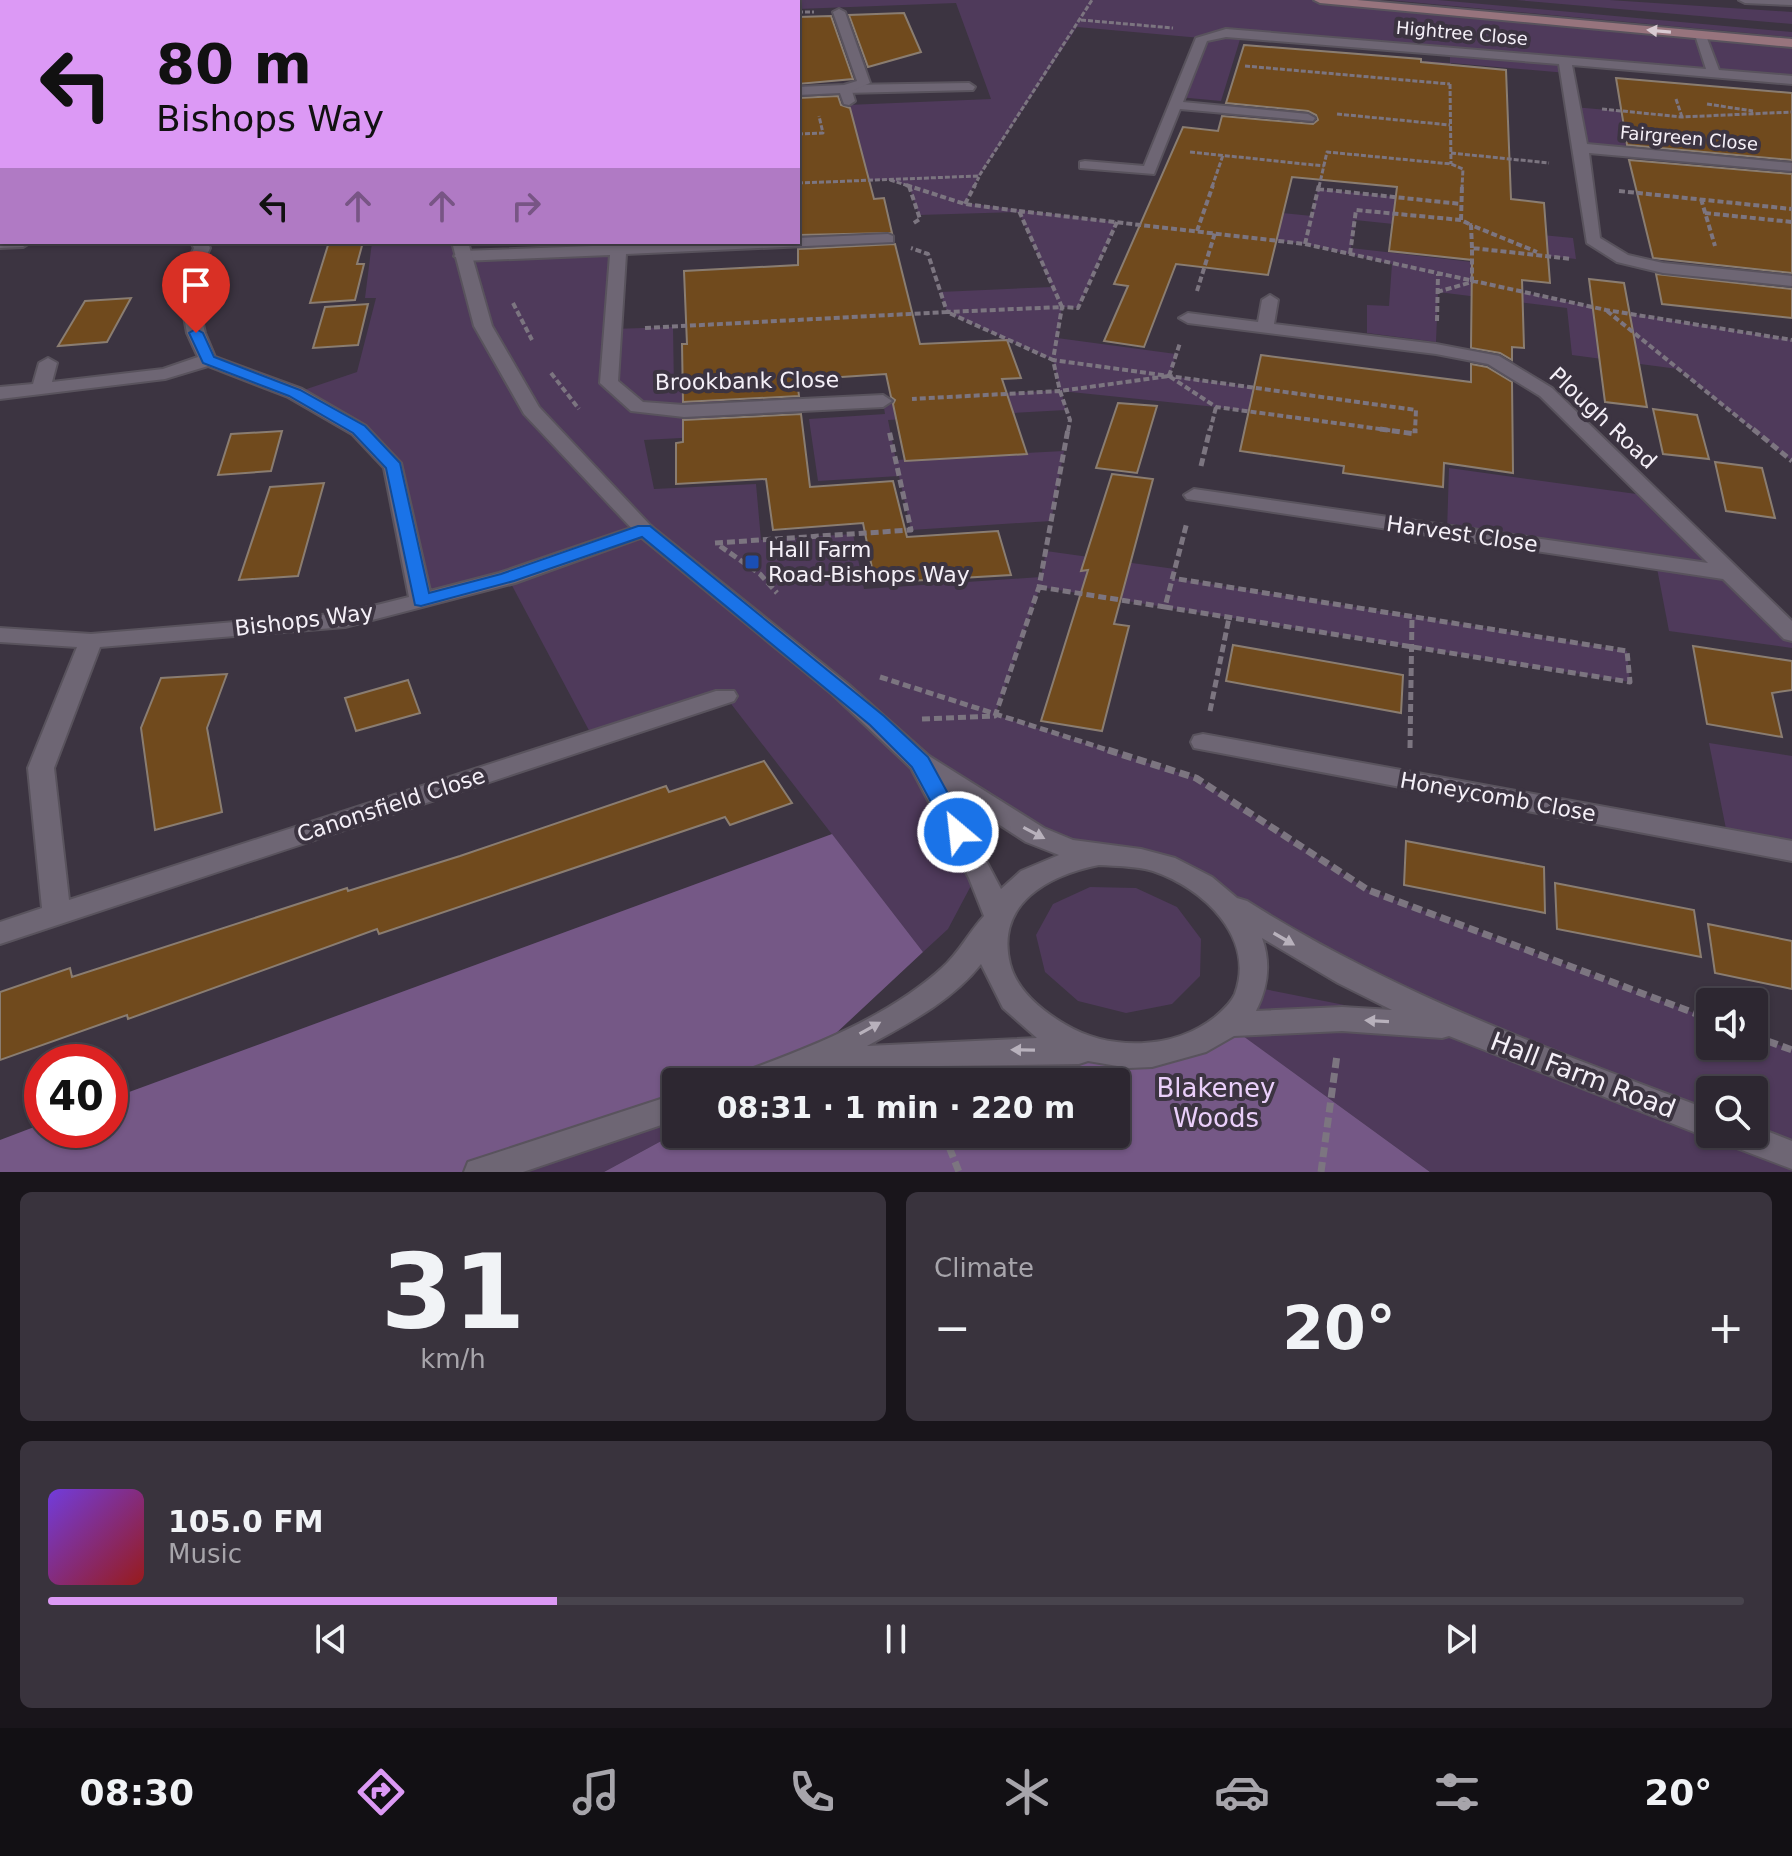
<!DOCTYPE html>
<meta charset="utf-8">
<style>
:root{--surface:#2d2731;--page:#39333d;--text:#f1f3f6;--muted:#a7a5ab;--line:#48444d;--accent:#dc99f5}
body{margin:0;font-family:"DejaVu Sans",sans-serif;background:var(--page);color:var(--text);height:100vh;display:flex;flex-direction:column;font-size:30px;white-space:nowrap}
*{box-sizing:border-box;margin:0}
p{font-size:26px;color:var(--muted)}
.icon{flex:none;width:44px;height:44px;fill:none;stroke:currentColor;stroke-width:2;stroke-linecap:round;stroke-linejoin:round}
.map{position:relative;height:1172px;overflow:hidden}
.drawer{display:flex;flex-direction:column;gap:20px;padding:20px;background:#19151b;flex:1}
.drawer>*{flex:none}
.banner{position:absolute;left:0px;top:0px;width:800px;height:244px;box-shadow:0 2px 6px #0004,0 0 0 2px var(--line);background:#dc99f5;color:#111;overflow:hidden}
.fabs{position:absolute;left:1696px;top:988px;display:grid;gap:16px}
.fabs a{display:grid;place-items:center;width:72px;height:72px;border-radius:8px;background:var(--surface);box-shadow:0 2px 6px #0004,0 0 0 2px var(--line);font-size:40px}
.speed{position:absolute;left:24px;top:1044px;display:flex;gap:16px;font-size:40px;font-weight:700;text-align:center}
.speed>*{display:grid;place-content:center;width:104px;height:104px;border-radius:50%;background:var(--surface);box-shadow:0 2px 6px #0004,0 0 0 2px var(--line);line-height:1}
.speed .limit{border:12px solid #d22;background:#fff;color:#111}
.pin{position:absolute;display:grid;place-items:center;width:68px;height:68px;color:#fff;margin:-82px -34px;border-radius:50% 50% 50% 0;rotate:-45deg;box-shadow:0 0 8px #0007}
.pin .icon{rotate:45deg}
.me{position:absolute;width:88px;margin:-44px;rotate:332deg;stroke-linejoin:round;filter:drop-shadow(0 0 6px #0008)}
.turn{display:flex;align-items:center;gap:28px;height:168px;padding:0 24px;font-size:36px}
.turn .icon{width:104px;height:104px;stroke-width:2.5}
.turn b{display:block;font-size:56px;line-height:68px}
.lanes{display:flex;align-items:center;height:76px;padding:0 24px;background:#0003;justify-content:center;gap:40px;direction:ltr}
.lanes .off{opacity:.35}
.big{font-size:60px;font-weight:700;line-height:1.1}
.drawer .card{flex:1;display:flex;flex-direction:column;justify-content:center;gap:12px;min-width:0;padding:0 28px;border-radius:12px;background:var(--page)}
.drawer .dial{align-items:center;gap:0}
.dial b{font-size:104px;line-height:1}
.song{display:flex;align-items:center;gap:24px}
.cover{width:96px;height:96px;border-radius:12px;background:linear-gradient(135deg,hsl(260 70% 55%),hsl(0 70% 35%))}
.played{height:8px;border-radius:4px;background:linear-gradient(90deg,var(--accent) 30%,var(--line) 30%)}
.keys{display:flex;justify-content:space-around;direction:ltr}
.heat{display:flex;justify-content:space-between;align-items:center;font-size:44px;direction:ltr}
.drawer .tiles{flex:1;display:grid;gap:20px;grid-template-columns:1fr 1fr}
.card:last-child{grid-column:span 2}
.trip{position:absolute;left:662px;top:1068px;width:468px;height:80px;border-radius:8px;background:var(--surface);box-shadow:0 2px 6px #0004,0 0 0 2px var(--line);font-weight:700;line-height:80px;text-align:center}
.tab-bar{display:flex;height:128px;justify-content:space-around;align-items:center;background:#121014;color:var(--muted)}
.tab-bar .icon{width:56px;height:56px}
.tab-bar .on{color:var(--accent)}
.tab-bar b{font-size:36px;color:var(--text)}
.map>svg:first-child{display:block}
.green{fill:#4f3a5b;fill-rule:evenodd}
.forest{fill:#755886}
.building{fill:#704a1d;stroke:#8a7d71;stroke-width:2}
.lines{fill:none;stroke-linecap:round;stroke-linejoin:round}
.service-casing{stroke:#59535d;stroke-width:4}
.minor-casing{stroke:#59535d;stroke-width:4}
.tertiary-casing{stroke:#59535d;stroke-width:4}
.secondary-casing{stroke:#59535d;stroke-width:4}
.path-far3{stroke:#7c7580;stroke-width:3;stroke-dasharray:5 2;stroke-linecap:butt}
.path-far2{stroke:#7c7580;stroke-width:4;stroke-dasharray:6 3;stroke-linecap:butt}
.path-far1{stroke:#7c7580;stroke-width:5;stroke-dasharray:8 4;stroke-linecap:butt}
.path{stroke:#7c7580;stroke-width:7;stroke-dasharray:10 5;stroke-linecap:butt}
.service{fill:#6e6674;fill-rule:evenodd}
.minor{fill:#6e6674;fill-rule:evenodd}
.tertiary{fill:#6e6674;fill-rule:evenodd}
.secondary{fill:#97747d;fill-rule:evenodd}
.oneway{fill:#d8cad2}
.oneway2{fill:#b8b1bc}
.route{fill:#1a73e8;stroke:#114b97;stroke-width:2}
.transit-dot{fill:#1a4fb4;stroke:#3c3441;stroke-width:3}
.labels{text-anchor:middle;dominant-baseline:central;stroke-width:8;stroke-linejoin:round;paint-order:stroke}
.far-street-label{font-size:18px;fill:#f4eff7;stroke:#3c3441}
.street-label{font-size:22px;fill:#f4eff7;stroke:#3c3441}
.poi-label{font-size:22px;fill:#f4eff7;stroke:#3c3441;text-anchor:start}
.near-street-label{font-size:26px;fill:#f4eff7;stroke:#3c3441}
.near-park-label{font-size:26px;fill:#eacffa;stroke:#3c3441}
</style>
<div class="map">
<svg width="1792" height="1172" viewBox="0 0 1792 1172">
<rect width="100%" height="100%" fill="#3c3441"/>
<path class="green" d="M343 0H1320L1792 43V80L1565 61 1567 73 1451 63 1450 125 1422 122 1425 61 1450 63V51L1242 33 1221 101 1178 97 1201 38 1077 27 979 176 965 203 1117 222 1078 308 1062 307 1057 338 1176 354 1170 376 1416 410 1415 434 1216 407 1061 391 1066 410 888 420 896 460 1064 451 1051 521 911 530 899 476 818 481 809 419 885 414 883 401 1060 390 1053 360 947 312 940 292 1052 287 1019 212 919 215 909 186 890 180H869L857 134 823 106 991 99 956 3 798 9V2Z
M1388 0H1438L1792 32V37Z
M1516 0H1609L1792 12V24Z
M1573 107 1620 111 1627 152 1581 148Z
M1318 189 1434 201 1510 232 1573 238 1576 259 1472 248 1470 232 1355 220 1351 248 1472 262V282L1606 310 1792 340V461L1678 369 1572 355 1567 308 1438 292 1436 342 1367 333V305L1389 306 1392 264 1305 244 1197 231 1206 205 1312 216Z
M372 242H460L461 255 618 250 613 329 673 327 674 390 724 386V409L716 410 717 436 644 440 654 489 756 484 761 540 853 534 864 589 1041 577 1046 551 1175 569 1173 578 1627 651 1630 682 1040 587 995 715 1196 778 1368 890 1710 1019V1046H1754V1036L1792 1050V1172H1430L1228 1025 1264 989 1450 1026 1211 883 1051 843 922 763 974 880 948 929 923 952 725 696 593 738 508 578 421 601 394 467 359 430 295 393 357 372 376 298H365ZM1710 1090H1754V1134H1710Z
M1449 468 1651 496 1792 634V648L1669 631 1656 563 1447 532Z
M1709 743 1792 756V851L1728 839Z
M1090 887 1136 888 1177 907 1201 939 1200 976 1172 1004 1126 1013 1078 1001 1045 972 1036 935 1053 904Z
M676 1107V1133L604 1172H480Z"/>
<path class="forest" d="M832 834 923 952 803 1064 1040 1059 1095 1063 1143 1054 1228 1025 1430 1172H604L676 1133 1116 1134V1082H676V1107L480 1172H0V1140L42 1124V1130H110V1099Z"/>
<path class="building" d="M904 13 921 52 868 67 849 15Z
M831 16 853 79 798 84V17Z
M1244 45 1421 59V62L1506 70 1511 199 1544 203 1550 283 1522 280 1524 348 1512 347V360L1500 353 1471 348 1472 260 1389 251 1397 187 1292 177 1268 275 1176 264 1144 347 1104 341 1128 286 1114 284 1183 127 1218 131 1222 116 1313 124 1318 120 1316 115 1308 111 1226 103Z
M1616 78 1792 93V160L1627 145Z
M838 96 841 105 850 108 874 199 884 198 892 233 798 235V98Z
M1629 160 1792 174V273L1653 258Z
M329 242H363L357 264H364L355 300 310 303Z
M895 244 920 344 1007 340 1021 378 1002 379 1027 454 905 461 893 404 895 400 891 397 886 374 797 380 799 396 683 402 682 344H687L684 271 798 265V249Z
M1656 274 1792 289V318L1662 304Z
M1589 279 1624 283 1647 407 1605 402Z
M131 298 107 342 58 346 85 301Z
M368 304 358 345 313 348 325 307Z
M1261 355 1471 382V364L1487 367 1512 382 1513 473 1444 463 1443 487 1343 473 1344 466 1240 451Z
M1118 403 1157 406 1137 473 1096 468Z
M1653 409 1697 415 1709 459 1663 454Z
M801 414 810 487 893 481 907 537 998 531 1011 575 875 583 863 523 773 530 766 479 676 484V443L683 442V420Z
M282 431 271 471 218 475 231 434Z
M1715 462 1762 468 1775 518 1726 511Z
M1112 474 1153 479 1114 624 1129 626 1102 731 1041 721 1088 570 1081 571Z
M324 483 298 576 239 580 270 487Z
M1233 645 1403 675 1401 713 1226 681Z
M1693 646 1792 661V690L1772 693 1782 737 1707 724Z
M227 674 207 728 222 812 155 830 141 728 161 678Z
M408 680 420 713 356 731 345 698Z
M764 761 792 803 730 825 725 817 379 934 377 929 128 1019 127 1015 0 1060V992L70 968 72 977 347 888 348 891 460 856 666 786 669 792Z
M1406 841 1544 867 1545 913 1404 885Z
M1555 883 1694 910 1701 957 1557 929Z
M1708 924 1792 941V989L1715 973Z"/>
<g class="lines">
<g class="service-casing">
<path id="service" d="M969 83 975 87 973 90 845 93 839 89 845 85Z"/>
</g>
<g class="minor-casing">
<path id="minor" d="M1739 0H1792V5L1745 3Z
M839 9 845 12 870 83 852 91 855 101 849 105 844 104 840 93 798 95V87L844 85 857 81 833 12Z
M1226 29 1706 69 1695 35 1705 33 1719 70 1792 76V84L1572 65 1587 144 1792 163V171L1589 153 1600 238 1628 255 1663 263 1792 276V286L1663 273 1617 262 1587 243 1559 64 1226 37 1207 41 1183 102 1308 114 1315 118 1313 121 1180 109 1154 174 1080 168V162L1085 161 1144 166 1196 38Z
M0 132H2V140H0Z
M888 234 893 236V242L626 254 618 381 643 402 684 405 883 395 892 401 883 407 684 417 631 411 600 383 610 255 462 261 454 256 462 251 695 242H798V238Z
M0 238 2 242H31L23 247 0 248Z
M191 242H207L210 248 194 284 205 333 215 357 302 389 366 426 401 463 430 591 499 573 637 526H651L654 530 651 534 515 583 345 627 100 647 54 768 69 900 716 691H734L737 696 734 701 0 944V922L42 908 28 768 77 647 0 642V628L91 634 345 613 409 597 384 468 352 434 288 397 208 366 165 379 0 399V387L33 384 39 363 48 358 57 363 52 382 163 369 198 357 187 333 178 284 194 248Z
M1270 295 1278 300 1274 324 1436 344 1499 356 1552 388 1792 621V641L1784 639 1723 579 1187 499 1184 495 1194 489 1708 563 1540 396 1488 364 1436 354 1188 323 1179 318 1188 313 1258 322 1262 300Z
M1203 734 1792 841V861L1194 748 1191 742 1194 736Z"/>
</g>
<g class="tertiary-casing">
<path id="tertiary" d="M452 242H468L492 326 539 407 651 526 848 684 929 756 1044 828 1073 840 1141 849 1175 858 1212 877 1237 898 1247 901C1392 993 1550 1050 1710 1110V1134H1720L1710 1138 1699 1134 1449 1036 1442 1038 1342 1031 1234 1036 1206 1052 1152 1067 1129 1068 1088 1061 1079 1064 940 1066 799 1077 787 1082H735L740 1073C809 1048 887 1018 942 968 959 953 969 932 984 916L969 878 911 768 832 694 637 534 524 414 474 326ZM950 793 1026 842 1059 855 1021 871 1001 889ZM1099 865C1117 866 1136 866 1153 871 1203 888 1256 937 1235 994 1231 1003 1222 1011 1215 1017 1174 1050 1110 1051 1066 1025 1042 1011 1017 991 1010 964 995 903 1049 875 1099 865ZM1262 938 1338 983 1392 1010 1342 1007 1256 1011C1268 987 1271 963 1262 938ZM981 964 1003 1008 1037 1038 867 1046C907 1024 952 1001 981 964Z
M676 1094V1120L523 1172H464L468 1162Z
M1754 1126 1792 1141V1169L1726 1144 1721 1134H1754Z"/>
</g>
<g class="secondary-casing">
<path id="secondary" d="M282 0H308L310 2H284Z
M337 0H349L351 2H339Z
M488 0H505L486 2Z
M1314 0H1357L1792 39V47L1320 3Z"/>
</g>
<path class="path-far3" d="M52 2 55 0
M798 12H814
M1081 20 1173 28
M1245 66 1450 84
M1450 84 1451 164
M1676 99 1682 117
M1707 104 1753 111
M1602 109 1682 117 1792 112
M1337 114 1450 125
M798 134 823 133 819 116
M1190 152 1324 166
M1451 153 1549 163
M890 180 912 187
M798 183 979 176 1092 0
M974 187 979 177
M1212 187 1223 155
M1319 187 1327 152 1451 164 1463 169 1462 187"/>
<path class="path-far2" d="M906 185 965 204 1019 211 1062 307 947 312 928 254 911 248
M909 186 920 219 912 224
M1318 189 1461 204
M1619 191 1792 209
M1701 199 1715 246
M965 204 975 185
M1019 211 1305 244 1606 310 1792 340
M1705 213 1792 222
M1461 220 1462 185
M1117 222 1078 308 1062 307 1053 360 1416 410 1415 431
M1197 231 1213 185
M1305 244 1319 185
M1472 248 1471 225 1537 252
M1350 254 1356 210 1461 220 1471 225
M1197 291 1215 233
M1437 292 1472 282V248L1572 259
M513 303 532 340
M1607 311 1755 431
M1437 321 1438 274
M645 328 947 312 1053 360 1060 391 912 399
M551 373 579 409
M1169 376 1180 343
M1068 431 1070 420 1060 391 1169 376 1216 407 1395 431
M1210 431 1216 407"/>
<path class="path-far1" d="M1380 429 1415 434V429
M1753 429 1792 461
M1201 466 1210 429
M715 543 911 530 889 430
M720 546 760 574 777 593
M1039 587 1165 607 1187 522
M1165 607 1630 682 1627 651 1172 578
M880 677 1114 752
M1210 711 1229 618
M922 719 995 716 1039 587 1068 429
M1410 748 1412 617"/>
<path class="path" d="M1108 750 1196 778 1368 890 1710 1019
M1754 1036 1792 1050
M944 1134 959 1172
M1321 1172 1337 1055"/>
<use href="#service" class="service"/>
<use href="#minor" class="minor"/>
<use href="#tertiary" class="tertiary"/>
<use href="#secondary" class="secondary"/>
</g>
<defs><path id="oneway-solid" d="M-6-.8H1V-3.2L6.5 0L1 3.2V.8H-6Z" transform="scale(2)"/></defs>
<use class="oneway" href="#oneway-solid" transform="translate(1659 31) rotate(-175)"/>
<g class="oneway2">
<use href="#oneway-solid" transform="translate(1034 833) rotate(28)"/>
<use href="#oneway-solid" transform="translate(1284 939) rotate(30)"/>
<use href="#oneway-solid" transform="translate(1377 1021) rotate(-177)"/>
<use href="#oneway-solid" transform="translate(870 1028) rotate(-29)"/>
<use href="#oneway-solid" transform="translate(1023 1050) rotate(-179)"/>
</g>
<path class="route" d="M196 329 203 333 214 357 300 390 365 426 400 463 429 593 501 574 638 526H650L884 716 928 757 969 832 966 837H950L912 767 870 725 642 537 514 581 421 606 415 605 386 468 353 433 289 396 203 363 189 333Z"/>
<rect class="transit-dot" x="744" y="554" width="16" height="16" rx="4"/>
<g class="labels">
<g class="far-street-label">
<text transform="translate(1462 33) rotate(5)">Hightree Close</text>
<text transform="translate(1689 138) rotate(5)">Fairgreen Close</text>
</g>
<g class="street-label">
<text transform="translate(747 381) rotate(-1)">Brookbank Close</text>
<text transform="translate(1603 418) rotate(43)">Plough Road</text>
<text transform="translate(1462 534) rotate(8)">Harvest Close</text>
<text transform="translate(304 620) rotate(-7)">Bishops Way</text>
<text transform="translate(1498 797) rotate(10)">Honeycomb Close</text>
<text transform="translate(391 805) rotate(-18)">Canonsfield Close</text>
</g>
<g class="poi-label">
<text x="768" y="549">Hall Farm<tspan x="768" dy="25">Road-Bishops Way</tspan></text>
</g>
<g class="near-street-label">
<text transform="translate(1583 1075) rotate(21)">Hall Farm Road</text>
</g>
<g class="near-park-label">
<text x="1216" y="1088">Blakeney<tspan x="1216" dy="30">Woods</tspan></text>
</g>
</g>
</svg>
<div class="fabs">
<a><svg class="icon" aria-label="sound" viewBox="0 0 24 24"><path d="M4 9h4l5-4v14l-5-4H4zM17 9q2 3 0 6"/></svg></a>
<a><svg class="icon" aria-label="search" viewBox="0 0 24 24"><circle cx="10" cy="10" r="6"/><path d="M15 15l6 6"/></svg></a>
</div>
<div class="speed"><div class="limit">40</div></div>
<div class="pin" style="left:196px;top:333px;background:#d93025"><svg class="icon" aria-label="arrive" viewBox="0 0 24 24"><path d="M6 21V4h12l-3 4 3 4H6"/></svg></div>
<svg class="me" style="left:958px;top:832px" viewBox="-20 -20 40 40"><circle r="17" fill="#1a73e8" stroke="#fff" stroke-width="3"/><path d="M0-11L8 9 0 5-8 9z" fill="#fff"/></svg>
<div class="trip">08:31 · 1 min · 220 m</div>
<div class="banner">
<div class="turn"><svg class="icon" aria-label="left" viewBox="0 0 24 24"><path d="M17 20v-9H6M10 6l-5 5 5 5"/></svg><div><b>80 m</b>Bishops Way</div></div>
<div class="lanes"><svg class="icon" aria-label="left" viewBox="0 0 24 24"><path d="M17 20v-9H6M10 6l-5 5 5 5"/></svg><svg class="icon off" aria-label="ahead" viewBox="0 0 24 24"><path d="M12 20V5M6 11l6-6 6 6"/></svg><svg class="icon off" aria-label="ahead" viewBox="0 0 24 24"><path d="M12 20V5M6 11l6-6 6 6"/></svg><svg class="icon off" aria-label="right" viewBox="0 0 24 24"><path d="M7 20v-9h11M14 6l5 5-5 5"/></svg></div>
</div>
</div>
<section class="drawer">
<div class="tiles">
<div class="card dial"><b>31</b><p>km/h</p></div>
<div class="card"><p>Climate</p>
<div class="heat"><a>−</a><b class="big">20°</b><a>+</a></div>
</div>
<div class="card">
<div class="song"><i class="cover"></i><div><b>105.0 FM</b><p>Music</p></div></div>
<div class="played"></div>
<div class="keys"><svg class="icon" aria-label="previous" viewBox="0 0 24 24"><path d="M18 5L8 12l10 7zM5 5v14"/></svg><svg class="icon" aria-label="pause" viewBox="0 0 24 24"><path d="M8 5v14M16 5v14"/></svg><svg class="icon" aria-label="next" viewBox="0 0 24 24"><path d="M6 5l10 7-10 7zM19 5v14"/></svg></div>
</div>
</div>
</section>
<nav class="tab-bar">
<b>08:30</b>
<svg class="icon on" aria-label="directions" viewBox="0 0 24 24"><path d="M12 3l9 9-9 9-9-9zM9 14v-3h6M13 9l2 2-2 2"/></svg>
<svg class="icon" aria-label="music" viewBox="0 0 24 24"><path d="M9 18V5l10-2v13"/><circle cx="6" cy="18" r="3"/><circle cx="16" cy="16" r="3"/></svg>
<svg class="icon" aria-label="phone" viewBox="0 0 24 24"><path d="M5 4h4l2 5-3 2q2 4 5 5l2-3 5 2v4C11 20 4 13 5 4z"/></svg>
<svg class="icon" aria-label="climate" viewBox="0 0 24 24"><path d="M12 3v18M4 7l16 10M4 17L20 7"/></svg>
<svg class="icon" aria-label="car" viewBox="0 0 24 24"><path d="M5 17H2v-5l4-1 3-4h7l3 4 3 1v5h-3M9 17h6M6 11h13"/><circle cx="7" cy="17" r="2"/><circle cx="17" cy="17" r="2"/></svg>
<svg class="icon" aria-label="filters" viewBox="0 0 24 24"><path d="M4 7h16M4 17h16"/><circle cx="9" cy="7" r="2"/><circle cx="15" cy="17" r="2"/></svg>
<b>20°</b>
</nav>
